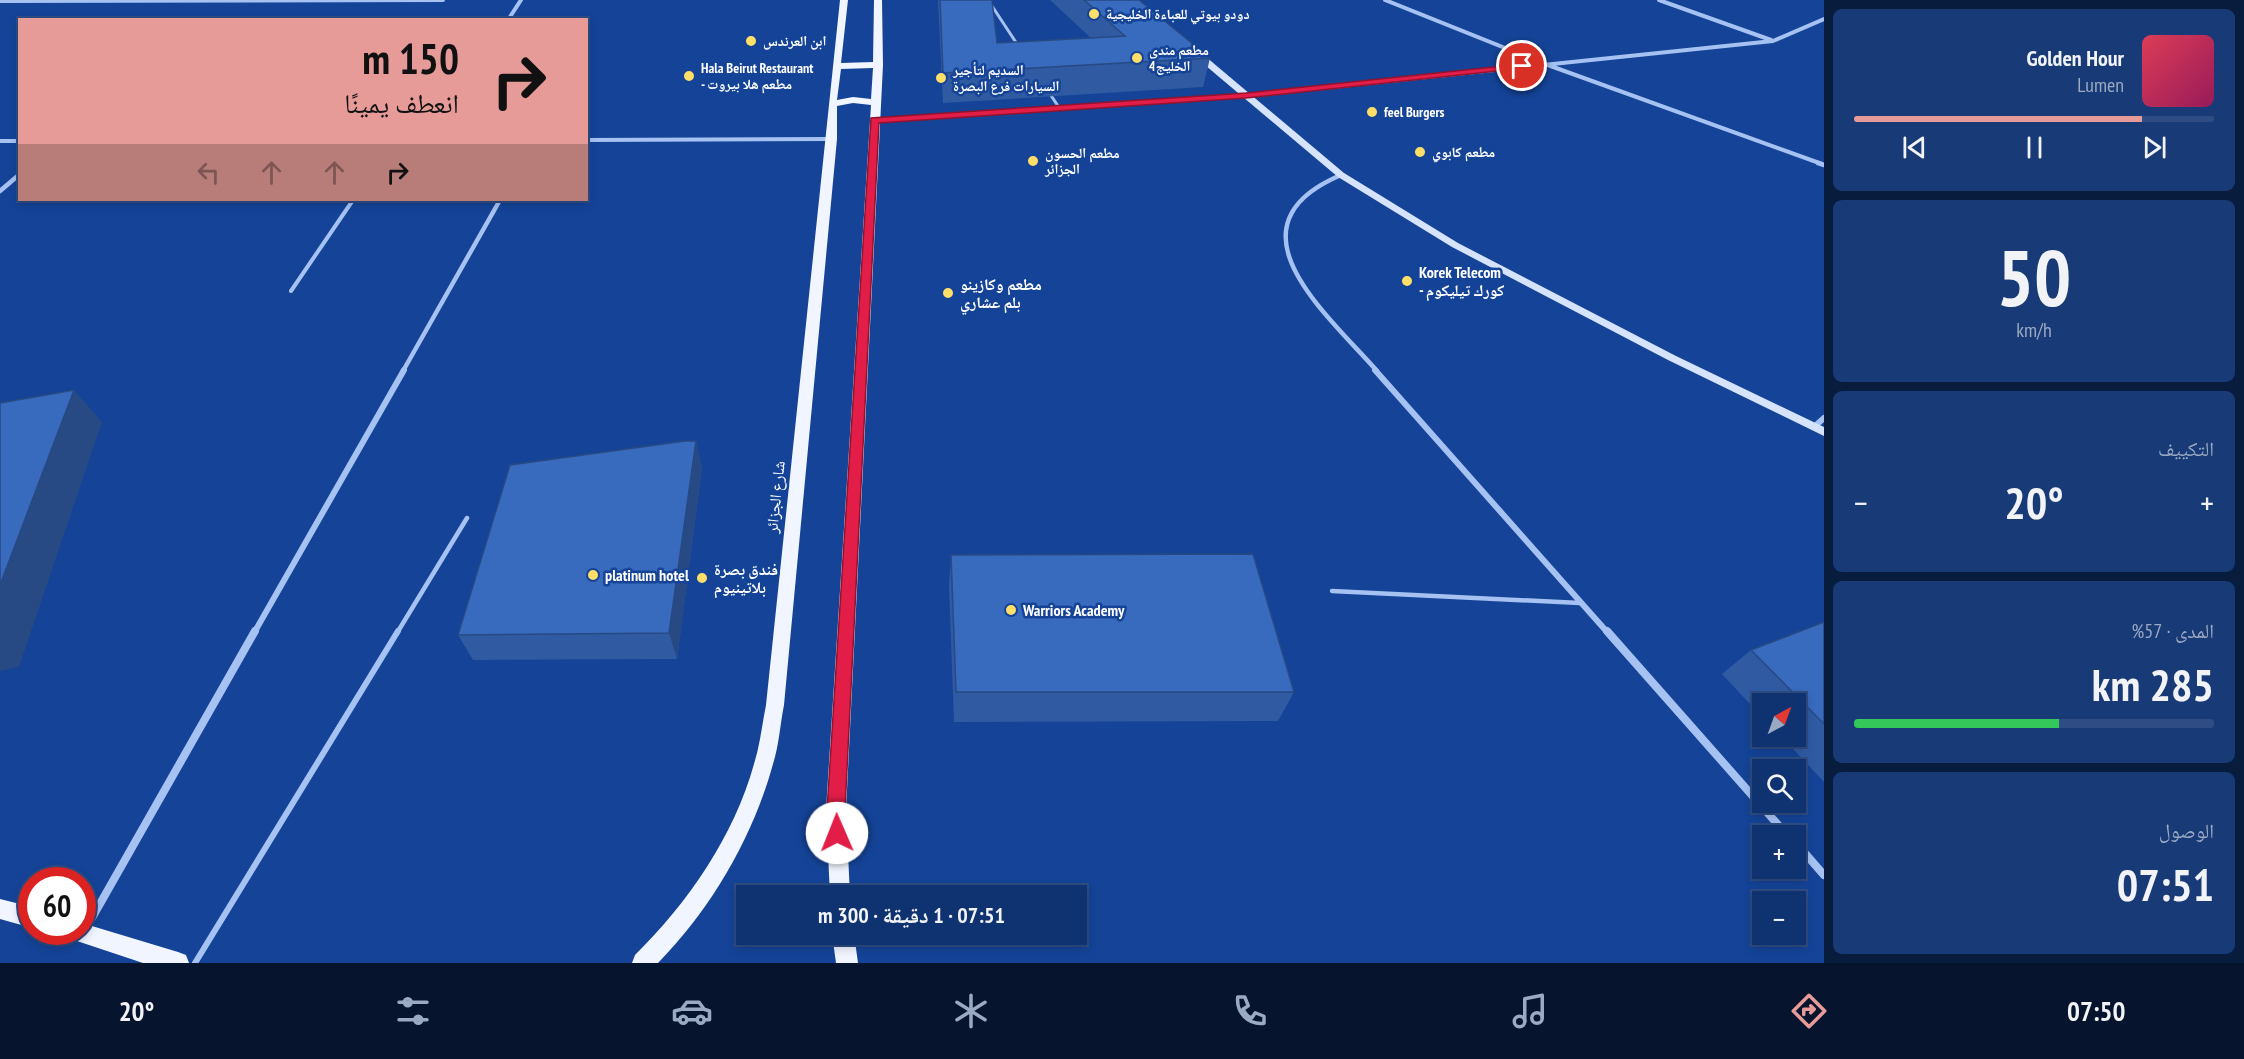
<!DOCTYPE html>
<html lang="ar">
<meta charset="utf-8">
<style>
:root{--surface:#0f3271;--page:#183a76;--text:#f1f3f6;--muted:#9baac3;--line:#2f4d84;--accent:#e69b98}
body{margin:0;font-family:"PT Sans Narrow","Noto Naskh Arabic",sans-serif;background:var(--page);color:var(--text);direction:rtl;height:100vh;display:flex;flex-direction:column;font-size:22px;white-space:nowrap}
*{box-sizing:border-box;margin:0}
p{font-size:20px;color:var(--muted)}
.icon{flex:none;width:33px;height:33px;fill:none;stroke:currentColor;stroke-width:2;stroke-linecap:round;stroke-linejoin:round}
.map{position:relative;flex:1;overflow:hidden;direction:ltr}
.details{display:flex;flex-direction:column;gap:9px;padding:9px;background:#081c3e;width:420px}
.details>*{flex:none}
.guide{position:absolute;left:18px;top:18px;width:570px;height:183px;border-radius:0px;box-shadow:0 3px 9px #0003,0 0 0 2px var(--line);direction:rtl;background:#e69b98;color:#111;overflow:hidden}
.needle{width:39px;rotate:41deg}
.tools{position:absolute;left:1752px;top:693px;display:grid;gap:12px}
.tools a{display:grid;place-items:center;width:54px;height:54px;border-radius:0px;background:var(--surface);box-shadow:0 3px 9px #0003,0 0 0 2px var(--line);font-size:30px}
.speed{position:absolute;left:18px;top:867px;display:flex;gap:12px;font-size:30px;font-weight:700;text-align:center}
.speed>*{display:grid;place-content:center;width:78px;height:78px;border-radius:50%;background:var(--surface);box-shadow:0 3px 9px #0003,0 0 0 2px var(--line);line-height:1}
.speed .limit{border:9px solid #d22;background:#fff;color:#111}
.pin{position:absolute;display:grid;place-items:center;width:51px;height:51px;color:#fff;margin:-26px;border:3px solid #fff;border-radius:50%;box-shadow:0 2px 6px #0007}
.me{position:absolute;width:66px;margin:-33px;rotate:359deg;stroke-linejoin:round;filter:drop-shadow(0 0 4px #0008)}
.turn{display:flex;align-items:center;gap:21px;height:126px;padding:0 30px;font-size:27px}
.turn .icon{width:78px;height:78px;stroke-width:2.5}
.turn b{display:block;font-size:42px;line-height:51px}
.lanes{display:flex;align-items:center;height:57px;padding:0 30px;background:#0003;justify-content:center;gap:30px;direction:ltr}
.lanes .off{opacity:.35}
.big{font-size:45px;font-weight:700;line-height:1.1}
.details .widget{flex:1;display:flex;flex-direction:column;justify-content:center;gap:9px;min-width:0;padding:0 21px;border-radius:9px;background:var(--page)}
.details .dial{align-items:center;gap:0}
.dial b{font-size:78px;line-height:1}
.song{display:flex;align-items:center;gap:18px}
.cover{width:72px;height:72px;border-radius:9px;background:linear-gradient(135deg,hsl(350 70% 55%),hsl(330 70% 35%))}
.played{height:6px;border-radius:3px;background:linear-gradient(90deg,var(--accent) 80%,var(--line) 80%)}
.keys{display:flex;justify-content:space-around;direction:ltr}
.heat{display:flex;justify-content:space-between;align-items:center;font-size:33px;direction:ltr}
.charge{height:9px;border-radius:4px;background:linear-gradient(90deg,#34c759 57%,var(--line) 0)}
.trip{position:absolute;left:736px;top:885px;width:351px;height:60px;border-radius:0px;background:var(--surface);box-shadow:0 3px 9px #0003,0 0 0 2px var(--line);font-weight:700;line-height:60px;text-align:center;direction:rtl}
.tabs{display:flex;height:96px;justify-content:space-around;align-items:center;background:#06142d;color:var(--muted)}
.tabs .icon{width:42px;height:42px}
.tabs .on{color:var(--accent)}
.tabs b{font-size:27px;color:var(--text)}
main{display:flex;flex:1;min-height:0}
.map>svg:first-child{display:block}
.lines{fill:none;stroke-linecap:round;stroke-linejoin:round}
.lane-far3{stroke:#a6c2f2;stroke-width:3}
.lane-far2{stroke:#a6c2f2;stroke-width:4}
.lane-far1{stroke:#a6c2f2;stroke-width:4.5}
.lane{stroke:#a6c2f2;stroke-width:6}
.street-far3{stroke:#a6c2f2;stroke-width:4}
.street-far2{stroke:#a6c2f2;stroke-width:4.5}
.street-far1{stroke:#a6c2f2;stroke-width:6}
.street{stroke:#a6c2f2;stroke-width:8}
.secondary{fill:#d5e3fc;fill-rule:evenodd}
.primary{fill:#f1f5ff;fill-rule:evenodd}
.wall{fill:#305ba3}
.shaded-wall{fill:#274a84}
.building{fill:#386abd;stroke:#274a84;stroke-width:1.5}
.route{fill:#e11d48;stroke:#92132f;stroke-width:1.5}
.poi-dot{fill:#ffdf67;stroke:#144397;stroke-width:2}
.labels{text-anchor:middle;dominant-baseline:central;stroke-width:5;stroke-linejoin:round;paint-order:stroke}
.far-poi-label{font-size:14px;font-weight:bold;fill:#fff;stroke:#144397;text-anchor:start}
.poi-label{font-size:16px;font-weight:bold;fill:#fff;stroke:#144397;text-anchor:start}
.street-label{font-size:16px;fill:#fff;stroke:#144397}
</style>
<main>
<section class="details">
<div class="widget">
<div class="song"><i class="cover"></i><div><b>Golden Hour</b><p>Lumen</p></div></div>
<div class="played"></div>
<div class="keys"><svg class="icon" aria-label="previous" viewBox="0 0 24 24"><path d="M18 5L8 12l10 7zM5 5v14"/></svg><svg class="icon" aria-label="pause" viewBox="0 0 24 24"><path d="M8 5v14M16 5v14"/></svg><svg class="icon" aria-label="next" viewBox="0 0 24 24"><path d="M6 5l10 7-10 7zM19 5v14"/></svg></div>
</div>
<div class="widget dial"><b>50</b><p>km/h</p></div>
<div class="widget"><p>التكييف</p>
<div class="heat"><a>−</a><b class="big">20°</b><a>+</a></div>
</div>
<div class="widget"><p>المدى · 57%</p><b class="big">285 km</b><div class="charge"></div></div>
<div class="widget"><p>الوصول</p><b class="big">07:51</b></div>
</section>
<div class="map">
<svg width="1824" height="963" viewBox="0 0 1824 963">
<rect width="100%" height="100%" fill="#144397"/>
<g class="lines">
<path class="lane-far3" d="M992 6 1019 47
M1048 91 1060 109"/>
<path class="lane-far2" d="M291 291 353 200"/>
<path class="lane-far1" d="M1332 591 1580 603
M397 633 467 518"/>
<path class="lane" d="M195 963 398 631"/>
<path class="street-far3" d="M1385 0 1545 64 1822 164
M1659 0 1771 40
M0 1 443 0
M508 20 521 0
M875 120 1246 96 1773 41 1824 19
M586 140 831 139
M0 141H20"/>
<path class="street-far2" d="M1818 163 1824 165
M1341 175C1221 226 1326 313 1377 371
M0 191 20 174
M403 371 500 200"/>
<path class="street-far1" d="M1375 370 1608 633
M1814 427 1824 418
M254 633 404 370"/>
<path class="street" d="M1607 631 1788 836
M1796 843 1824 875
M84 932 255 631"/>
<path class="secondary" d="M1193 51H1199L1344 173 1458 243 1676 356 1824 427V436L1668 360 1452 247 1338 177 1193 55Z"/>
<path class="primary" d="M840 0H848L841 63 873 62 874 0H882L883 65 846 810 850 896H830L826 810 871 105 853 103 837 106V139L784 705C780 725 779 745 773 764 753 837 711 909 658 963H632L635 955C688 903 734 836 754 764 760 745 762 725 766 705ZM873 68 871 99 853 97 837 100 841 69Z
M0 899 32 907V928L0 919Z
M82 923 178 952 186 955 189 963H143L71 939 68 932H82Z
M832 934H854L858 963H836Z"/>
</g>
<path class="wall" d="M938 0H992L997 43 1091 38 1050 0H1139L1210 58 1203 87 943 103Z
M696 441 702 468 677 659 473 660 458 635Z
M951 555 1294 692 1278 721 954 722 949 586Z
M1824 622V782L1781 736H1796V704H1762V717L1722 674 1751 650Z"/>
<path class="shaded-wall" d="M74 390 102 422 19 667 0 671V585Z
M696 441 702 468 677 659 669 633Z"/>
<path class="building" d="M940 0H992L997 43 1125 36 1084 0H1139L1210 58 943 73Z
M74 390 0 585V403Z
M685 441H696L669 633 458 635 510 465Z
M1253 554 1294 692H956L951 555Z
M1824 622V724L1751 650Z"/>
<path class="route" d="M1522 64 1525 68 1246 98 879 123 845 810 846 833 844 839 837 842 831 839 827 810 871 118 1246 93Z"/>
<g class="poi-dot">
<circle cx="1094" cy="14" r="6"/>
<circle cx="751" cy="41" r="6"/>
<circle cx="1137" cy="58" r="6"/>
<circle cx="689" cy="76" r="6"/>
<circle cx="941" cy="78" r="6"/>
<circle cx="1372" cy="112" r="6"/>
<circle cx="1420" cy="152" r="6"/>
<circle cx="1033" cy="161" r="6"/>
<circle cx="1407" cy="281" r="6"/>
<circle cx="948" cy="293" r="6"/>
<circle cx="593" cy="575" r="6"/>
<circle cx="702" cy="578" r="6"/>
<circle cx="1011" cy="610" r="6"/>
</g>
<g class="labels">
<g class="far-poi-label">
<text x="1106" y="14">دودو بيوتي للعباءة الخليجية</text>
<text x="763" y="41">ابن العرندس</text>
<text x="1149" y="50">مطعم مندي<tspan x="1149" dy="16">الخليج4</tspan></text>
<text x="701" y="68">Hala Beirut Restaurant<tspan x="701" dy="16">- مطعم هلا بيروت</tspan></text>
<text x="953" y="70">السديم لتأجير<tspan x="953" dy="16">السيارات فرع البصرة</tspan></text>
<text x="1384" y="112">feel Burgers</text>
<text x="1432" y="152">مطعم كابوي</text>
<text x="1045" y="153">مطعم الحسون<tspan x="1045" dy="16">الجزائر</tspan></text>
</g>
<g class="poi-label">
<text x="1419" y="272">Korek Telecom<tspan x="1419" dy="18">- كورك تيليكوم</tspan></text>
<text x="960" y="284">مطعم وكازينو<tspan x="960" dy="18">بلم عشاري</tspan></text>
<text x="714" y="569">فندق بصرة<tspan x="714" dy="18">بلاتينيوم</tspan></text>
<text x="605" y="575">platinum hotel</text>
<text x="1023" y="610">Warriors Academy</text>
</g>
<g class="street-label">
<text transform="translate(775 497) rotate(-84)">شارع الجزائر</text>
</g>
</g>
</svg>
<div class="tools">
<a><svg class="needle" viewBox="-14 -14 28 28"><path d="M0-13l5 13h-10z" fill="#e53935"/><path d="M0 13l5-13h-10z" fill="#9baac3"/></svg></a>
<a><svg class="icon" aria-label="search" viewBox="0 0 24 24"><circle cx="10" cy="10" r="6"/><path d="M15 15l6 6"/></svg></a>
<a>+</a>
<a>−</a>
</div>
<div class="speed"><div class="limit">60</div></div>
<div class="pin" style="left:1522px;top:66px;background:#d93025"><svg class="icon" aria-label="arrive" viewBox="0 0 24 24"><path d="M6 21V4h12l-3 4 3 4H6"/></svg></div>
<svg class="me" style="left:837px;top:833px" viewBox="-20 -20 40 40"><circle r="19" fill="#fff"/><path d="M0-13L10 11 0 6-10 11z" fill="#e11d48"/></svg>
<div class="trip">07:51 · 1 دقيقة · 300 m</div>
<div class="guide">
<div class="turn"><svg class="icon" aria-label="right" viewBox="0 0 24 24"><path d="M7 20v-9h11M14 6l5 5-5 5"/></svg><div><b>150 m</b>انعطف يمينًا</div></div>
<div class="lanes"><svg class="icon off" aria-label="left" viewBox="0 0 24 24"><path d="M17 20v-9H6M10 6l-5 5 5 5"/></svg><svg class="icon off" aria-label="ahead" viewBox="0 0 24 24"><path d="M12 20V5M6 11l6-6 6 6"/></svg><svg class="icon off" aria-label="ahead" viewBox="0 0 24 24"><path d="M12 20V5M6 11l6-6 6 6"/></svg><svg class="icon" aria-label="right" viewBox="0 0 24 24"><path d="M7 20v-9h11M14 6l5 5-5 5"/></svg></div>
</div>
</div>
</main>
<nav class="tabs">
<b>07:50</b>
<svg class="icon on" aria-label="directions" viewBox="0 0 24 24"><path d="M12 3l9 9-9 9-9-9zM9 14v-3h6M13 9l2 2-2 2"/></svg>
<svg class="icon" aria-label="music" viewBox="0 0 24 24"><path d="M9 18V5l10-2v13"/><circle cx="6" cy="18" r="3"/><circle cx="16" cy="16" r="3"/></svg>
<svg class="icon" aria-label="phone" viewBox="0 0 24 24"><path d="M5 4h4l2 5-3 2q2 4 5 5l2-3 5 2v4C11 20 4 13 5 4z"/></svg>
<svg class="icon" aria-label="climate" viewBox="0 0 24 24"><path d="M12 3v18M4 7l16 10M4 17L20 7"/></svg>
<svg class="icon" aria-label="car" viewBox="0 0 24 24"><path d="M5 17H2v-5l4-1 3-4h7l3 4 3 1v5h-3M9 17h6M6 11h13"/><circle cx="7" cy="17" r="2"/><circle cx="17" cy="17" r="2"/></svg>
<svg class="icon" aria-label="filters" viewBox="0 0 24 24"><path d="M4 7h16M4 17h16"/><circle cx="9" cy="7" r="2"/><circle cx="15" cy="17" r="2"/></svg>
<b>20°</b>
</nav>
